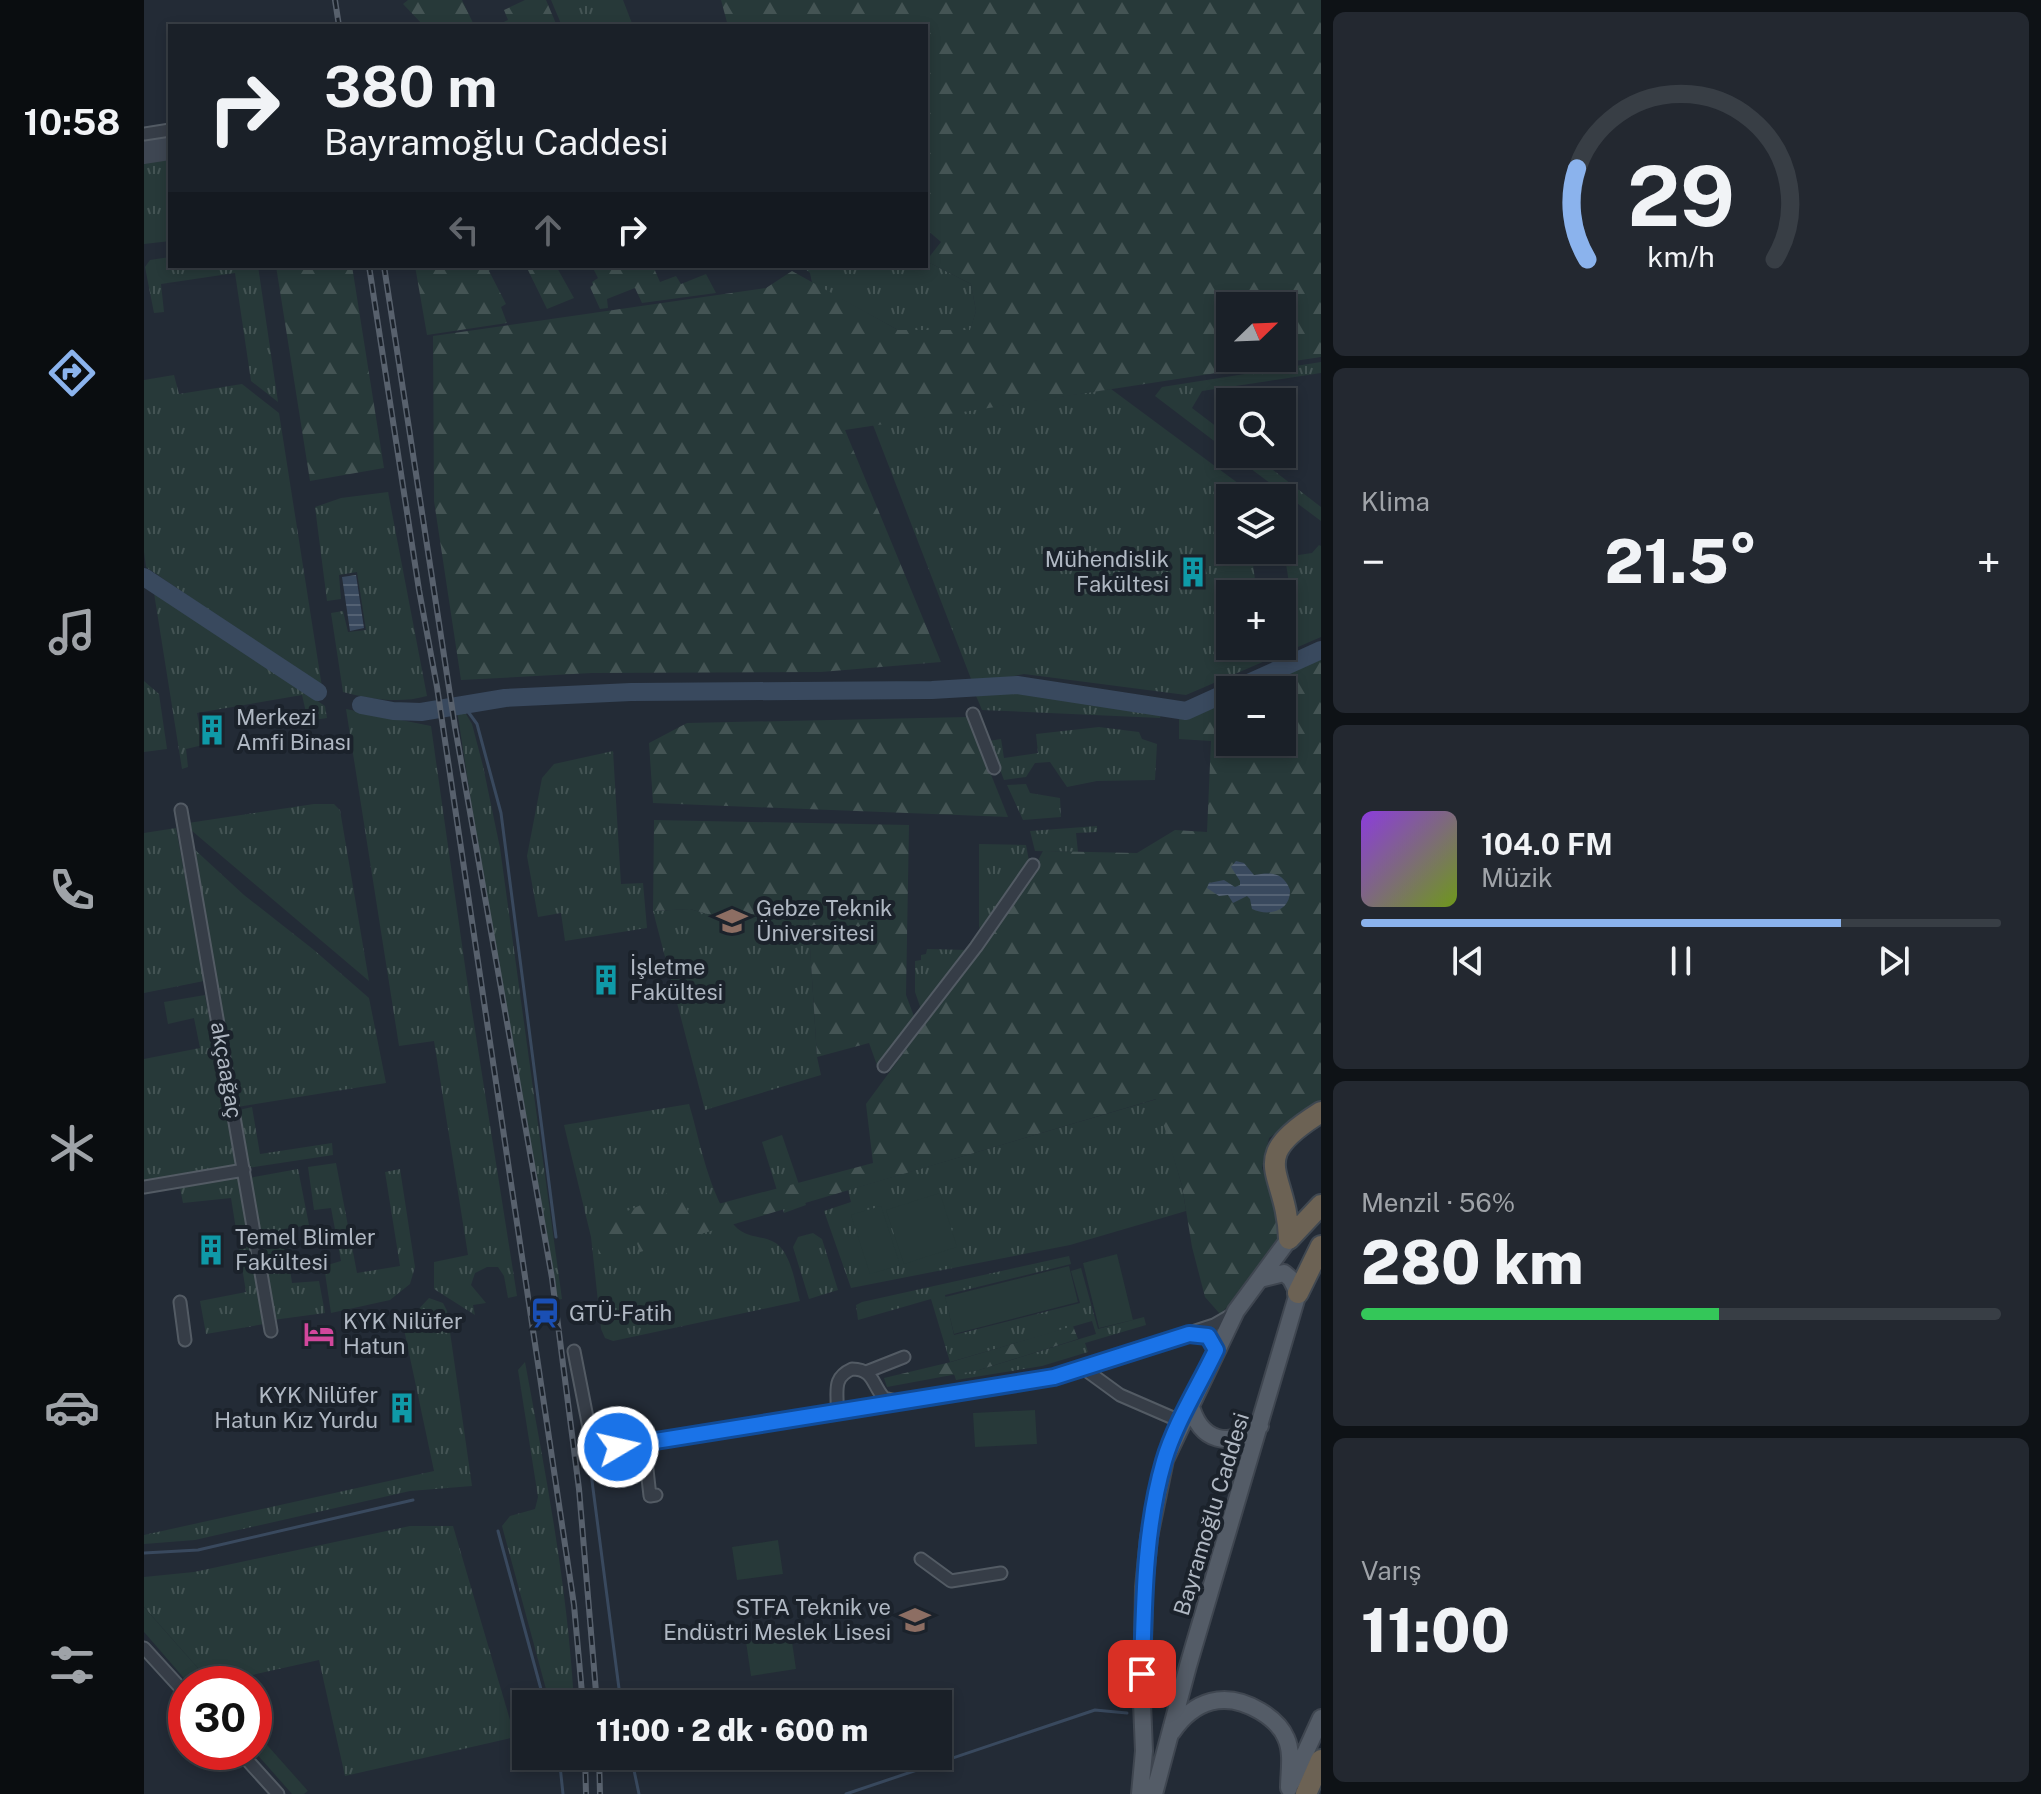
<!DOCTYPE html>
<html lang="tr">
<meta charset="utf-8">
<style>
:root{--surface:#1a2028;--page:#232830;--text:#f1f3f6;--muted:#9fa3a8;--line:#383e45;--accent:#8bb3ed}
body{margin:0;font-family:"Public Sans",sans-serif;background:var(--page);color:var(--text);height:100vh;display:flex;flex-direction:column;font-size:30px;white-space:nowrap}
*{box-sizing:border-box;margin:0}
p{font-size:26px;color:var(--muted)}
.icon{flex:none;width:44px;height:44px;fill:none;stroke:currentColor;stroke-width:2;stroke-linecap:round;stroke-linejoin:round}
.map{position:relative;flex:1;overflow:hidden}
.details{display:flex;flex-direction:column;gap:12px;padding:12px;background:#0e1216;width:720px}
.details>*{flex:none}
.guide{position:absolute;left:24px;top:24px;width:760px;height:244px;border-radius:0px;box-shadow:0 4px 12px #0003,0 0 0 2px var(--line);background:#1a2028;color:var(--text);overflow:hidden}
.needle{width:52px;rotate:67deg}
.controls{position:absolute;left:1072px;top:292px;display:grid;gap:16px}
.controls a{display:grid;place-items:center;width:80px;height:80px;border-radius:0px;background:var(--surface);box-shadow:0 4px 12px #0003,0 0 0 2px var(--line);font-size:40px}
.speed{position:absolute;left:24px;top:1666px;display:flex;gap:16px;font-size:40px;font-weight:700;text-align:center}
.speed>*{display:grid;place-content:center;width:104px;height:104px;border-radius:50%;background:var(--surface);box-shadow:0 4px 12px #0003,0 0 0 2px var(--line);line-height:1}
.speed .limit{border:12px solid #d22;background:#fff;color:#111}
.pin{position:absolute;display:grid;place-items:center;width:68px;height:68px;color:#fff;margin:-34px;border-radius:16px;box-shadow:0 4px 12px #0006}
.me{position:absolute;width:88px;margin:-44px;rotate:81deg;stroke-linejoin:round;filter:drop-shadow(0 0 6px #0008)}
.turn{display:flex;align-items:center;gap:28px;height:168px;padding:0 24px;font-size:36px}
.turn .icon{width:104px;height:104px;stroke-width:2.5}
.turn b{display:block;font-size:56px;line-height:68px}
.lanes{display:flex;align-items:center;height:76px;padding:0 24px;background:#0003;justify-content:center;gap:40px;direction:ltr}
.lanes .off{opacity:.35}
.big{font-size:60px;font-weight:800;line-height:1.1}
.details .widget{flex:1;display:flex;flex-direction:column;justify-content:center;gap:12px;min-width:0;padding:0 28px;border-radius:12px;background:var(--page)}
.details .dial{align-items:center;gap:0}
.dial svg{height:208px;overflow:visible;fill:none;stroke:var(--line);stroke-width:7;stroke-linecap:round;text-anchor:middle}
.dial text{fill:var(--text);stroke:none}
.song{display:flex;align-items:center;gap:24px}
.cover{width:96px;height:96px;border-radius:12px;background:linear-gradient(135deg,hsl(270 70% 55%),hsl(80 70% 35%))}
.played{height:8px;border-radius:4px;background:linear-gradient(90deg,var(--accent) 75%,var(--line) 75%)}
.keys{display:flex;justify-content:space-around;direction:ltr}
.heat{display:flex;justify-content:space-between;align-items:center;font-size:44px;direction:ltr}
.charge{height:12px;border-radius:6px;background:linear-gradient(90deg,#34c759 56%,var(--line) 0)}
.trip{position:absolute;left:368px;top:1690px;width:440px;height:80px;border-radius:0px;background:var(--surface);box-shadow:0 4px 12px #0003,0 0 0 2px var(--line);font-weight:800;line-height:80px;text-align:center}
main{display:flex;flex:1;min-height:0}
.menu{display:flex;flex-direction:column;width:144px;justify-content:space-around;align-items:center;background:#0a0d10;color:var(--muted)}
.menu .icon{width:56px;height:56px}
.menu .on{color:var(--accent)}
.menu b{font-size:36px;color:var(--text)}
.map>svg:first-child{display:block}
.grass{fill:url(#grass-tufts)}
.forest{fill:url(#forest-firs);fill-rule:evenodd}
.park{fill:#273939}
.water{fill:url(#water-rules)}
.lines{fill:none;stroke-linecap:round;stroke-linejoin:round}
.stream{stroke:#39495e;stroke-width:3}
.river{stroke:#39495e;stroke-width:18}
.taxiway{stroke:#3e4652;stroke-width:28}
.street-casing{stroke:#535b64;stroke-width:15}
.primary-casing{stroke:#3f4650;stroke-width:20}
.highway-casing{stroke:#404851;stroke-width:24}
.street{stroke:#363d47;stroke-width:11}
.primary{stroke:#545c67;stroke-width:16}
.highway{stroke:#6c6254;stroke-width:20}
.rail-casing{stroke:#58616d;stroke-width:6}
.rail{stroke:#1b222b;stroke-width:3;stroke-dasharray:9;stroke-linecap:butt}
.route-casing{stroke:#114b97;stroke-width:20}
.route{stroke:#1a73e8;stroke-width:14}
.labels{text-anchor:middle;dominant-baseline:central;stroke-width:8;stroke-linejoin:round;paint-order:stroke}
.poi-label{font-size:22px;fill:#b0b8c3;stroke:#1b222b;text-anchor:start}
.street-label{font-size:22px;fill:#b0b8c3;stroke:#1b222b}
</style>
<main>
<nav class="menu">
<b>10:58</b>
<svg class="icon on" aria-label="directions" viewBox="0 0 24 24"><path d="M12 3l9 9-9 9-9-9zM9 14v-3h6M13 9l2 2-2 2"/></svg>
<svg class="icon" aria-label="music" viewBox="0 0 24 24"><path d="M9 18V5l10-2v13"/><circle cx="6" cy="18" r="3"/><circle cx="16" cy="16" r="3"/></svg>
<svg class="icon" aria-label="phone" viewBox="0 0 24 24"><path d="M5 4h4l2 5-3 2q2 4 5 5l2-3 5 2v4C11 20 4 13 5 4z"/></svg>
<svg class="icon" aria-label="climate" viewBox="0 0 24 24"><path d="M12 3v18M4 7l16 10M4 17L20 7"/></svg>
<svg class="icon" aria-label="car" viewBox="0 0 24 24"><path d="M5 17H2v-5l4-1 3-4h7l3 4 3 1v5h-3M9 17h6M6 11h13"/><circle cx="7" cy="17" r="2"/><circle cx="17" cy="17" r="2"/></svg>
<svg class="icon" aria-label="filters" viewBox="0 0 24 24"><path d="M4 7h16M4 17h16"/><circle cx="9" cy="7" r="2"/><circle cx="15" cy="17" r="2"/></svg>
</nav>
<div class="map">
<svg width="1177" height="1794" viewBox="0 0 1177 1794">
<defs>
<pattern id="grass-tufts" width="24" height="20" patternUnits="userSpaceOnUse" patternTransform="scale(2)"><rect width="24" height="20" fill="#273939"/><path d="M3 7l-1-3M5 7V3M7 7l1-3M15 17l-1-3M17 17v-4M19 17l1-3" fill="none" stroke="#445454"/></pattern>
<pattern id="forest-firs" width="22" height="20" patternUnits="userSpaceOnUse" patternTransform="scale(2)"><rect width="22" height="20" fill="#273939"/><path d="M5 1l3.5 6h-7zM16 11l3.5 6h-7z" fill="#445454"/></pattern>
<pattern id="water-rules" width="6" height="5" patternUnits="userSpaceOnUse" patternTransform="scale(2)"><rect width="6" height="5" fill="#39495e"/><path d="M0 2.5h6" fill="none" stroke="#536173"/></pattern>
</defs>
<rect width="100%" height="100%" fill="#232b36"/>
<path class="grass" d="M407 0H479L489 26H418Z
M26 157V241L0 244V161Z
M26 257V266H114L134 402 107 381 91 273 17 284 20 312 10 313 1 267 6 260Z
M782 261 827 284 832 311 826 331 754 330 668 283 666 273 658 266H782Z
M1177 362V373L1058 391 1048 408 1086 437V453L1011 396 1018 387Z
M30 375 35 394 98 384 135 413 178 687 2 567 0 552V380Z
M967 389 1114 498H1086V550H1107L1113 594H1086V646H1138V598L1147 596 1141 557 1168 553 1175 545 1177 546V637L1042 695 880 674 829 684 729 425Z
M1087 454H1108L1177 507V521Z
M244 492 283 696C255 704 227 699 199 692L187 613 199 611 204 632 222 630 213 572 195 575 197 599 183 601 171 507 197 498Z
M10 593 181 706 183 718 164 721 158 695 53 713 59 745 42 749 44 767 38 769Z
M0 681 15 694 23 749 0 752Z
M882 688 1019 707 1016 718 838 710 830 691Z
M202 709 287 726 322 973 373 1296 364 1298 360 1276 354 1267H343L331 1273 327 1285 342 1303 329 1305 331 1315 290 1289V1262L324 1255 290 1041 255 1046Z
M319 709 328 724 339 766 356 848 418 1299 413 1300 346 925 313 710Z
M955 727 995 732 998 739 1013 744 1011 780 953 781 923 787 906 762 891 763 882 777 860 780 845 741 857 739 860 758 894 753 892 734Z
M469 751 477 884 499 883 503 928 421 941 417 913 394 917 383 856 398 778 410 764Z
M882 784 886 793 916 798 917 817 879 820 863 785Z
M170 804H190L196 810 225 981 47 830 44 823Z
M953 826V832L932 833 934 852 891 851 886 831Z
M32 828 60 981 0 993V833Z
M835 844 882 845 886 866 837 934 835 926Z
M49 848 100 895 170 950 225 998 242 1083 93 1107Z
M546 909 584 920 664 915 673 1057 677 1075 561 1110 509 911Z
M783 949 824 950 778 1012 771 992V961L777 960V955L782 954Z
M61 995 92 1165 0 1181V1059L56 1048 50 1018 24 1024 20 1002Z
M1013 1099 1038 1186 1042 1211 926 1245 707 1288 680 1211 707 1202 704 1190Z
M545 1104C556 1140 565 1196 590 1225 601 1238 614 1235 628 1241 647 1249 651 1284 656 1301L469 1341 461 1338 457 1329 447 1237 420 1125Z
M108 1107 116 1154 188 1143 189 1155 104 1168 95 1110Z
M638 1135 662 1205 640 1213 618 1142Z
M192 1163 213 1273 256 1266 241 1172 256 1169 271 1267 266 1284 246 1300 187 1313 180 1266 197 1261 187 1208 170 1210 164 1167Z
M154 1169 165 1225 140 1229 148 1283 175 1281 181 1313 129 1320 105 1178Z
M96 1178 120 1324 62 1334 56 1301 102 1292 87 1198 39 1203 36 1187Z
M669 1233 678 1239 694 1290 665 1299 649 1247 654 1237Z
M925 1256 927 1264 801 1295 810 1335 936 1303 927 1271 937 1268 954 1329 1000 1317 1002 1325 941 1343 944 1352 898 1366 812 1380 810 1374 835 1370 952 1334 948 1321 806 1362 787 1299 714 1320 712 1305 718 1302Z
M285 1298 299 1303 303 1311 328 1486 266 1491 51 1540 0 1544V1535L290 1471 258 1320 272 1312Z
M381 1362C402 1476 424 1589 430 1704H406L358 1526 366 1516 391 1509 394 1497 374 1370Z
M266 1526H309L371 1737 201 1776 175 1660 68 1684 0 1607V1577L50 1572Z"/>
<path class="forest" d="M264 0H318L329 23 323 26H280L259 4Z
M381 0H402L413 26H351L364 20 360 10Z
M577 0H1177V357L701 430 797 662 677 672 448 673 317 680 290 501 289 336 622 288 648 271 754 330H826L832 311 827 284 782 261 797 242 782 229V26H584ZM1086 306H1138V358H1086Z
M132 266H208L240 468 166 481Z
M271 266H354L345 271 362 304 357 307 363 323 283 335Z
M382 266H412L430 298 403 309Z
M448 266H509L516 282 532 276 537 284 562 274 572 293 498 303 491 288 463 299 464 308 456 309 446 287 449 285 448 282 454 278Z
M1177 650V1101L1125 1138 1118 1168 1136 1213 1137 1233 1100 1291 1076 1314 1061 1297 1048 1247 1038 1186 1012 1099 496 1252 490 1234 455 1259 452 1225 535 1188 544 1212 729 1163 722 1104 875 896 899 851 993 853 1031 830 1063 832 1067 741 1035 739V710L1043 711 1086 691V742H1138V690H1089Z
M824 717 864 817 509 803 505 743 543 723Z
M510 820 765 825 762 995 771 1019 734 1068 725 1043 673 1057 664 915 584 920 546 909 509 911Z
M929 1326 934 1339 835 1370 743 1387 740 1378 807 1362Z"/>
<path class="park" d="M796 1193 813 1247 760 1264 742 1210Z
M737 1206 756 1265 726 1274 707 1215Z
M973 1254 989 1320 955 1328 939 1263Z
M925 1266 934 1302 810 1334 801 1297Z
M891 1410 893 1444 831 1447 829 1413Z
M634 1540 639 1574 593 1580 588 1547Z
M0 1607 68 1684H45L0 1632Z
M647 1635 652 1669 607 1676 602 1642Z
M117 1738 164 1791 160 1794H148L110 1751V1744Z"/>
<path class="water" d="M212 575 220 628 206 631 198 577Z
M1092 861 1100 863 1110 875C1127 872 1139 872 1146 890 1147 911 1125 917 1108 909L1106 899 1103 896 1089 903 1084 895 1075 896 1063 888 1065 883 1080 880 1091 887 1096 885V881L1087 867Z"/>
<g class="lines">
<path class="stream" d="M320 706 333 724 357 813 412 1237
M444 1450 477 1704
M354 1531 401 1704
M0 1553 54 1550 269 1500
M415 1756 419 1794
M487 1756 495 1794
M702 1794 951 1710 983 1713"/>
<path class="river" d="M0 577 174 692
M1089 690 1177 650
M217 705 249 711 277 712 361 698 487 692 788 690 873 685 1042 711 1086 691"/>
<path class="taxiway" d="M0 150 26 146"/>
<g class="street-casing">
<path id="street" d="M0 134 26 130
M829 714 850 768
M37 810 127 1331
M740 1066 832 947 889 865
M0 1187 100 1170
M36 1302 41 1340
M430 1351 448 1443 474 1447 910 1377 1070 1325 1089 1314
M939 1368 976 1395 1029 1418
M722 1372 760 1357
M685 1412 693 1408C694 1391 688 1378 708 1369 730 1369 728 1385 740 1398L752 1401
M500 1443 506 1496 512 1495
M777 1559 807 1581 857 1573
M0 1648 42 1694
M96 1752 134 1794"/>
</g>
<g class="primary-casing">
<path id="primary" d="M1046 1403C1056 1443 1085 1448 1116 1426
M1028 1732C1050 1700 1081 1690 1116 1711 1126 1717 1137 1726 1142 1738 1149 1753 1145 1772 1145 1788
M1148 1782 1177 1718
M996 1794 1000 1751 998 1703 1000 1587 1005 1537 1021 1460 1092 1311 1145 1239
M1010 1794 1044 1666 1154 1293 1147 1279 1140 1273 1116 1279"/>
</g>
<g class="highway-casing">
<path id="highway" d="M1145 1239C1143 1168 1099 1161 1177 1112
M1145 1239 1177 1205
M1154 1293 1177 1246
M1162 1794 1177 1760"/>
</g>
<use href="#street" class="street"/>
<use href="#primary" class="primary"/>
<use href="#highway" class="highway"/>
<g class="rail-casing">
<path id="rail" d="M191 0 195 26
M225 266 275 590 293 687 430 1605 439 1704
M240 266 311 727 408 1278 435 1489 453 1704
M441 1756 442 1794
M455 1756 456 1794"/>
</g>
<use href="#rail" class="rail"/>
</g>
<g class="lines">
<g class="route-casing">
<path id="route" d="M474 1447 910 1377 1045 1334 1064 1336 1072 1350C1055 1386 1031 1423 1020 1461 1000 1530 1000 1603 998 1674"/>
</g>
<use href="#route" class="route"/>
</g>
<defs>
<g id="building-bare" transform="scale(2.4)"><path d="M-4-6H4V6H1V3H-1V6H-4ZM-2.5-4.3h1.7v1.8h-1.7ZM.8-4.3h1.7v1.8H.8ZM-2.5-1h1.7V.8h-1.7ZM.8-1h1.7V.8H.8Z" fill="#0f9aa8" stroke="#1b222b" stroke-width="2.5" paint-order="stroke"/></g>
<g id="university-bare" transform="scale(2.4)"><path d="M0-5L7-2L0 1L-7-2ZM-4 1L0 2.5L4 1V4Q0 6-4 4Z" fill="#8d6e63" stroke="#1b222b" stroke-width="2.5" paint-order="stroke"/></g>
<g id="station-bare" transform="scale(2.4)"><path d="M-3-6H3Q5-6 5-4V2Q5 4 3 4L4.5 6H3L1.5 4h-3L-3 6H-4.5L-3 4Q-5 4-5 2V-4Q-5-6-3-6ZM-3.5-4v3h7v-3ZM-3.5 1v1.5H-2V1ZM2 1v1.5H3.5V1Z" fill="#1a4fb4" stroke="#1b222b" stroke-width="2.5" paint-order="stroke"/></g>
<g id="hotel-bare" transform="scale(2.4)"><path d="M-6-4.5h1.5V1H6V5H4.5V3h-9V5H-6ZM-4 0a1.8 1.8 0 1 1 3.6 0ZM.5 0V-2.5h3Q6-2.5 6 0Z" fill="#d1479c" stroke="#1b222b" stroke-width="2.5" paint-order="stroke"/></g>
<g id="school-bare" transform="scale(2.4)"><path d="M0-5L7-2L0 1L-7-2ZM-4 1L0 2.5L4 1V4Q0 6-4 4Z" fill="#8d6e63" stroke="#1b222b" stroke-width="2.5" paint-order="stroke"/></g>
</defs>
<g fill-rule="evenodd">
<use href="#building-bare" x="1049" y="572"/>
<use href="#building-bare" x="68" y="730"/>
<use href="#university-bare" x="588" y="921"/>
<use href="#building-bare" x="462" y="980"/>
<use href="#building-bare" x="67" y="1250"/>
<use href="#station-bare" x="401" y="1313"/>
<use href="#hotel-bare" x="175" y="1334"/>
<use href="#building-bare" x="258" y="1408"/>
<use href="#school-bare" x="771" y="1620"/>
</g>
<g class="labels">
<g class="poi-label">
<text x="1025" y="559" text-anchor="end">Mühendislik<tspan x="1025" dy="25">Fakültesi</tspan></text>
<text x="92" y="717">Merkezi<tspan x="92" dy="25">Amfi Binası</tspan></text>
<text x="612" y="908">Gebze Teknik<tspan x="612" dy="25">Üniversitesi</tspan></text>
<text x="486" y="967">İşletme<tspan x="486" dy="25">Fakültesi</tspan></text>
<text x="91" y="1237">Temel Blimler<tspan x="91" dy="25">Fakültesi</tspan></text>
<text x="425" y="1313">GTÜ-Fatih</text>
<text x="199" y="1321">KYK Nilüfer<tspan x="199" dy="25">Hatun</tspan></text>
<text x="234" y="1395" text-anchor="end">KYK Nilüfer<tspan x="234" dy="25">Hatun Kız Yurdu</tspan></text>
<text x="747" y="1607" text-anchor="end">STFA Teknik ve<tspan x="747" dy="25">Endüstri Meslek Lisesi</tspan></text>
</g>
<g class="street-label">
<text transform="translate(83 1070) rotate(80)">akçaağaç</text>
<text transform="translate(1067 1514) rotate(-73)">Bayramoğlu Caddesi</text>
</g>
</g>
</svg>
<div class="controls">
<a><svg class="needle" viewBox="-14 -14 28 28"><path d="M0-13l5 13h-10z" fill="#e53935"/><path d="M0 13l5-13h-10z" fill="#9fa3a8"/></svg></a>
<a><svg class="icon" aria-label="search" viewBox="0 0 24 24"><circle cx="10" cy="10" r="6"/><path d="M15 15l6 6"/></svg></a>
<a><svg class="icon" aria-label="layers" viewBox="0 0 24 24"><path d="M12 4l9 5-9 5-9-5zM3 14l9 5 9-5"/></svg></a>
<a>+</a>
<a>−</a>
</div>
<div class="speed"><div class="limit">30</div></div>
<div class="pin" style="left:998px;top:1674px;background:#d93025"><svg class="icon" aria-label="arrive" viewBox="0 0 24 24"><path d="M6 21V4h12l-3 4 3 4H6"/></svg></div>
<svg class="me" style="left:474px;top:1447px" viewBox="-20 -20 40 40"><circle r="17" fill="#1a73e8" stroke="#fff" stroke-width="3"/><path d="M0-11L8 9 0 5-8 9z" fill="#fff"/></svg>
<div class="trip">11:00 · 2 dk · 600 m</div>
<div class="guide">
<div class="turn"><svg class="icon" aria-label="right" viewBox="0 0 24 24"><path d="M7 20v-9h11M14 6l5 5-5 5"/></svg><div><b>380 m</b>Bayramoğlu Caddesi</div></div>
<div class="lanes"><svg class="icon off" aria-label="left" viewBox="0 0 24 24"><path d="M17 20v-9H6M10 6l-5 5 5 5"/></svg><svg class="icon off" aria-label="ahead" viewBox="0 0 24 24"><path d="M12 20V5M6 11l6-6 6 6"/></svg><svg class="icon" aria-label="right" viewBox="0 0 24 24"><path d="M7 20v-9h11M14 6l5 5-5 5"/></svg></div>
</div>
</div>
<section class="details">
<div class="widget dial"><svg viewBox="0 0 100 80">
<path d="M14 69A42 42 0 1 1 86 69"/>
<path d="M14 69A42 42 0 0 1 10 34" stroke="#8bb3ed"/>
<text x="50" y="56" font-size="32" font-weight="700">29</text>
<text x="50" y="72" font-size="11">km/h</text>
</svg></div>
<div class="widget"><p>Klima</p>
<div class="heat"><a>−</a><b class="big">21.5°</b><a>+</a></div>
</div>
<div class="widget">
<div class="song"><i class="cover"></i><div><b>104.0 FM</b><p>Müzik</p></div></div>
<div class="played"></div>
<div class="keys"><svg class="icon" aria-label="previous" viewBox="0 0 24 24"><path d="M18 5L8 12l10 7zM5 5v14"/></svg><svg class="icon" aria-label="pause" viewBox="0 0 24 24"><path d="M8 5v14M16 5v14"/></svg><svg class="icon" aria-label="next" viewBox="0 0 24 24"><path d="M6 5l10 7-10 7zM19 5v14"/></svg></div>
</div>
<div class="widget"><p>Menzil · 56%</p><b class="big">280 km</b><div class="charge"></div></div>
<div class="widget"><p>Varış</p><b class="big">11:00</b></div>
</section>
</main>
